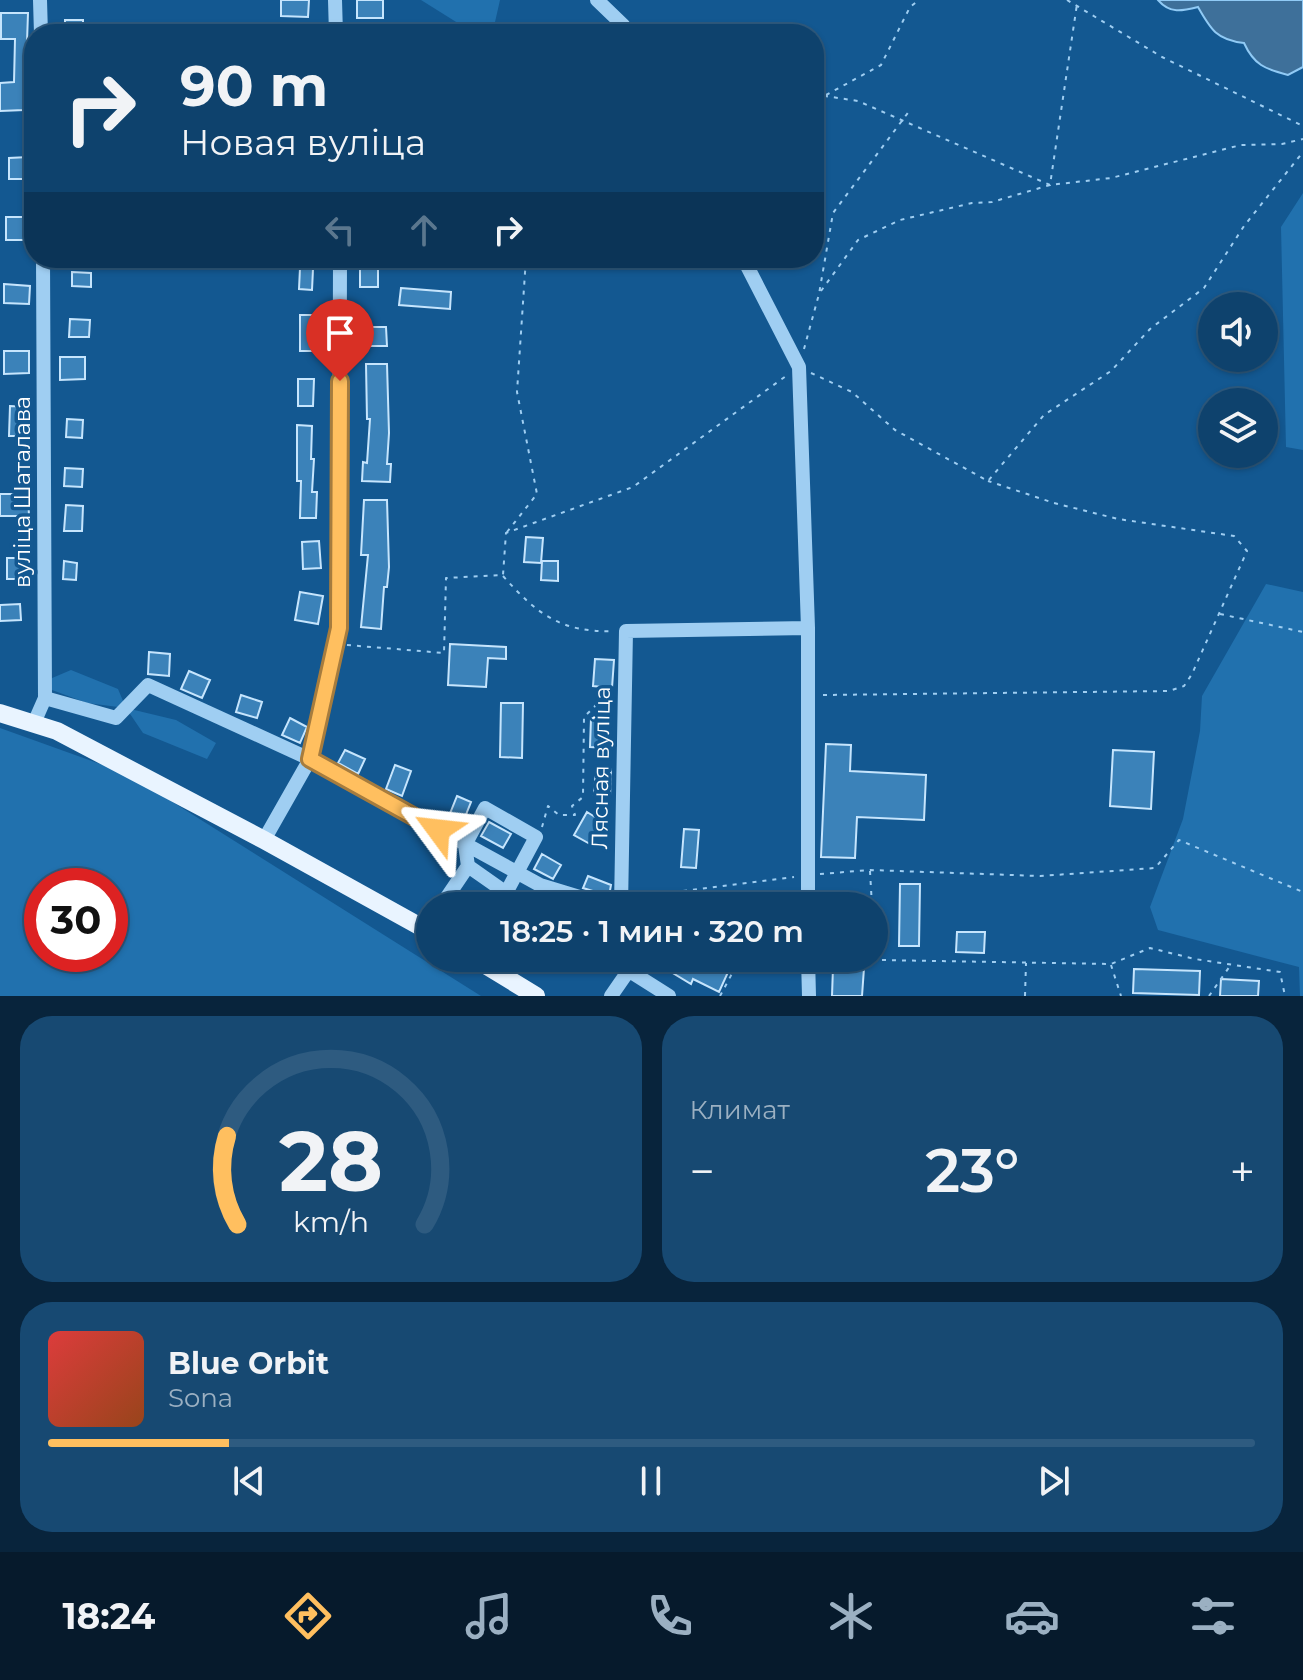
<!DOCTYPE html>
<html lang="ru">
<meta charset="utf-8">
<style>
:root{--surface:#0e426d;--page:#174972;--text:#f1f3f6;--muted:#9bb0c2;--line:#2e5b80;--accent:#ffbf5f}
body{margin:0;font-family:Montserrat,sans-serif;background:var(--page);color:var(--text);height:100vh;display:flex;flex-direction:column;font-size:30px;white-space:nowrap}
*{box-sizing:border-box;margin:0}
p{font-size:26px;color:var(--muted)}
.icon{flex:none;width:44px;height:44px;fill:none;stroke:currentColor;stroke-width:2;stroke-linecap:round;stroke-linejoin:round}
.map{position:relative;height:996px;overflow:hidden}
.details{display:flex;flex-direction:column;gap:20px;padding:20px;background:#08243c;flex:1}
.details>*{flex:none}
.banner{position:absolute;left:24px;top:24px;width:800px;height:244px;border-radius:32px;box-shadow:0 2px 6px #0004,0 0 0 2px var(--line);background:#0e426d;color:var(--text);overflow:hidden}
.controls{position:absolute;left:1198px;top:292px;display:grid;gap:16px}
.controls a{display:grid;place-items:center;width:80px;height:80px;border-radius:50%;background:var(--surface);box-shadow:0 2px 6px #0004,0 0 0 2px var(--line);font-size:40px}
.speed{position:absolute;left:24px;top:868px;display:flex;gap:16px;font-size:40px;font-weight:700;text-align:center}
.speed>*{display:grid;place-content:center;width:104px;height:104px;border-radius:50%;background:var(--surface);box-shadow:0 2px 6px #0004,0 0 0 2px var(--line);line-height:1}
.speed .limit{border:12px solid #d22;background:#fff;color:#111}
.pin{position:absolute;display:grid;place-items:center;width:68px;height:68px;color:#fff;margin:-82px -34px;border-radius:50% 50% 50% 0;rotate:-45deg;box-shadow:0 0 8px #0007}
.pin .icon{rotate:45deg}
.me{position:absolute;width:88px;margin:-44px;rotate:300deg;stroke-linejoin:round;filter:drop-shadow(0 0 6px #0008)}
.turn{display:flex;align-items:center;gap:28px;height:168px;padding:0 24px;font-size:36px}
.turn .icon{width:104px;height:104px;stroke-width:2.5}
.turn b{display:block;font-size:56px;line-height:68px}
.lanes{display:flex;align-items:center;height:76px;padding:0 24px;background:#0003;justify-content:center;gap:40px;direction:ltr}
.lanes .off{opacity:.35}
.big{font-size:60px;font-weight:600;line-height:1.1}
.details .card{flex:1;display:flex;flex-direction:column;justify-content:center;gap:12px;min-width:0;padding:0 28px;border-radius:32px;background:var(--page)}
.details .dial{align-items:center;gap:0}
.dial svg{height:208px;overflow:visible;fill:none;stroke:var(--line);stroke-width:7;stroke-linecap:round;text-anchor:middle}
.dial text{fill:var(--text);stroke:none}
.song{display:flex;align-items:center;gap:24px}
.cover{width:96px;height:96px;border-radius:12px;background:linear-gradient(135deg,hsl(0 70% 55%),hsl(20 70% 35%))}
.played{height:8px;border-radius:4px;background:linear-gradient(90deg,var(--accent) 15%,var(--line) 15%)}
.keys{display:flex;justify-content:space-around;direction:ltr}
.heat{display:flex;justify-content:space-between;align-items:center;font-size:44px;direction:ltr}
.details .tiles{flex:1;display:grid;gap:20px;grid-template-columns:1fr 1fr}
.card:last-child{grid-column:span 2}
.trip{position:absolute;left:416px;top:892px;width:472px;height:80px;border-radius:40px;background:var(--surface);box-shadow:0 2px 6px #0004,0 0 0 2px var(--line);font-weight:600;line-height:80px;text-align:center}
.menu{display:flex;height:128px;justify-content:space-around;align-items:center;background:#061a2c;color:var(--muted)}
.menu .icon{width:56px;height:56px}
.menu .active{color:var(--accent)}
.menu b{font-size:36px;color:var(--text)}
.map>svg:first-child{display:block}
.green{fill:#2171ae;fill-rule:evenodd}
.water{fill:#3e709a;stroke:#90caf5;stroke-width:2}
.building{fill:#3b82b9;stroke:#c6e5fd;stroke-width:2}
.lines{fill:none;stroke-linecap:round;stroke-linejoin:round}
.path{stroke:#9fcef2;stroke-width:2;stroke-dasharray:4 6;stroke-linecap:butt}
.minor{stroke:#9fcef2;stroke-width:14}
.major{stroke:#e9f4ff;stroke-width:18}
.route-casing{stroke:#a67c3e;stroke-width:20}
.route{stroke:#ffbf5f;stroke-width:14}
.labels{text-anchor:middle;dominant-baseline:central;stroke-width:7;stroke-linejoin:round;paint-order:stroke}
.street-label{font-size:22px;fill:#fff;stroke:#135891}
</style>
<div class="map">
<svg width="1303" height="996" viewBox="0 0 1303 996">
<rect width="100%" height="100%" fill="#135891"/>
<path class="green" d="M421 0H500L495 22 461 25Z
M1303 193V450L1286 447 1281 227Z
M1266 584 1303 592V996H1300L1299 967 1158 930 1150 907 1183 819 1200 731 1202 696Z
M71 670 118 689 126 708 176 720 216 743 207 759 143 733 126 708 87 703 44 687 45 681Z
M0 728 128 774 481 996H0ZM42 886H110V954H42Z"/>
<path class="water" d="M1158 0H1303V67L1288 75C1265 69 1254 65 1244 43 1217 40 1211 30 1198 7 1182 11 1170 14 1158 0Z"/>
<path class="building" d="M281 0H309L308 17 281 16Z
M357 0H383V18H357Z
M1 13H28L26 71H23L24 110 0 111V83L14 82 15 39H1Z
M65 20H83V34H65Z
M28 157V179H9V158Z
M6 217H32V240H6Z
M360 264H378V287H360Z
M300 268 313 269 312 290 299 289Z
M72 272 91 273V287L72 286Z
M4 284 30 286 29 304 4 303Z
M401 288 451 292 450 309 399 305Z
M300 315H315L316 351H300Z
M70 319 90 320 89 337H69Z
M369 327H386L387 346H369Z
M4 351H29V373L4 374Z
M60 357H85V379L60 380Z
M366 364H387L389 433 387 464H391L390 482 362 481 363 462 367 463 370 419H367Z
M298 379H314L313 406H298Z
M10 406 26 407 25 436H9Z
M67 419 83 420 82 438 66 437Z
M297 425 312 426 311 459H314L312 492H317L316 518H300L301 481H297Z
M65 468 83 469 82 487 64 486Z
M0 494H28L29 516H0Z
M364 500H387L389 567 387 587H384L381 629 361 627 368 555H361Z
M66 505 83 506 82 531H64Z
M526 537 543 538 541 563 524 562Z
M319 541 321 568 303 569 302 542Z
M7 558H23L22 579H7Z
M64 561 77 563 76 580 63 579Z
M542 561H558V581L541 580Z
M300 592 323 596 318 624 295 620Z
M20 604 21 620 0 621V605Z
M450 644 506 647V659L488 658 486 687 448 685Z
M149 652 170 654 169 676 148 674Z
M595 659 614 660 612 688 593 686Z
M189 671 210 680 202 698 181 689Z
M241 695 262 702 257 718 236 712Z
M501 703H523L522 758 500 757Z
M290 718 307 727 300 743 282 735Z
M591 718 608 719 607 748 590 747Z
M826 744 851 745 850 771 926 775 924 820 857 817 855 858 821 857Z
M345 750 365 759 358 774 338 763Z
M1113 750 1154 752 1151 809 1110 806Z
M395 765 411 771 402 796 386 789Z
M596 768 611 769 610 796 594 795Z
M457 796 471 802 461 827 447 821Z
M587 812 603 822 590 844 574 835Z
M489 822 511 834 503 848 481 836Z
M684 829 699 830 696 868 681 867Z
M542 854 561 865 553 879 534 869Z
M588 876 611 885 609 896 583 888Z
M900 884H920L919 946H899Z
M957 932H985L984 953 956 952Z
M648 958H677L701 972 707 959 729 970 719 992 693 979 691 984Z
M833 967 864 968 862 996H832Z
M1134 969 1200 971 1199 995 1133 993Z
M1221 979 1259 981 1258 996H1220Z"/>
<g class="lines">
<path class="path" d="M1067 0 1162 57 1303 126
M826 95 881 65 910 7 919 0
M814 97 825 96 858 101 1050 185 1111 178 1241 145 1282 144 1303 139
M821 291 858 240 900 220 972 203 992 202 1050 185 1077 4
M804 349 819 294 833 213 910 110
M811 373 852 392 895 430 988 481 1044 415 1111 371 1150 329 1204 288 1244 226 1303 152
M507 532 537 494 517 392 526 258
M503 576C537 614 561 633 614 631
M1220 614 1303 632
M347 645 444 653 446 578 503 575 506 533 633 487 786 376
M823 695 1169 691 1184 686 1192 674 1247 551 1234 536 1118 519 1054 503 988 481
M542 827 548 806 559 815H575L572 806 583 797 584 717 596 705 607 704
M870 871 872 906
M820 874 870 870 1040 876 1155 868 1179 840 1303 892
M635 904 667 893 794 877
M719 958 734 968
M822 959 1111 964 1150 948 1195 959 1280 972 1285 996
M1111 965 1121 996
M720 996 735 968 794 972
M1025 996 1026 963
M1209 996 1230 966"/>
<path class="minor" d="M40 0 41 34
M335 0 336 34
M597 0 623 25 628 34
M743 258 799 367 808 628V906
M45 698 116 718 148 685 310 759 540 885 609 906
M34 723 45 698 43 258
M264 840 310 759 339 628 340 258
M468 866 465 845 485 808 536 837 506 893
M441 906 468 866 525 906
M621 906 626 631 808 628
M609 958 669 996
M808 958 809 996
M507 978 512 958
M611 996 629 970"/>
<path class="major" d="M0 713 57 731 264 840 430 932
M474 958 536 996"/>
</g>
<g class="lines">
<g class="route-casing">
<path id="route" d="M340 381 339 628 310 759 438 830"/>
</g>
<use href="#route" class="route"/>
</g>
<g class="labels">
<g class="street-label">
<text transform="translate(22 492) rotate(-90)">вуліца Шаталава</text>
<text transform="translate(601 768) rotate(-89)">Лясная вуліца</text>
</g>
</g>
</svg>
<div class="controls">
<a><svg class="icon" aria-label="sound" viewBox="0 0 24 24"><path d="M4 9h4l5-4v14l-5-4H4zM17 9q2 3 0 6"/></svg></a>
<a><svg class="icon" aria-label="layers" viewBox="0 0 24 24"><path d="M12 4l9 5-9 5-9-5zM3 14l9 5 9-5"/></svg></a>
</div>
<div class="speed"><div class="limit">30</div></div>
<div class="pin" style="left:340px;top:381px;background:#d93025"><svg class="icon" aria-label="arrive" viewBox="0 0 24 24"><path d="M6 21V4h12l-3 4 3 4H6"/></svg></div>
<svg class="me" style="left:438px;top:830px" viewBox="-20 -20 40 40"><path d="M0-17L14 15 0 8-14 15z" fill="#ffbf5f" stroke="#fff" stroke-width="4"/></svg>
<div class="trip">18:25 · 1 мин · 320 m</div>
<div class="banner">
<div class="turn"><svg class="icon" aria-label="right" viewBox="0 0 24 24"><path d="M7 20v-9h11M14 6l5 5-5 5"/></svg><div><b>90 m</b>Новая вуліца</div></div>
<div class="lanes"><svg class="icon off" aria-label="left" viewBox="0 0 24 24"><path d="M17 20v-9H6M10 6l-5 5 5 5"/></svg><svg class="icon off" aria-label="ahead" viewBox="0 0 24 24"><path d="M12 20V5M6 11l6-6 6 6"/></svg><svg class="icon" aria-label="right" viewBox="0 0 24 24"><path d="M7 20v-9h11M14 6l5 5-5 5"/></svg></div>
</div>
</div>
<section class="details">
<div class="tiles">
<div class="card dial"><svg viewBox="0 0 100 80">
<path d="M14 69A42 42 0 1 1 86 69"/>
<path d="M14 69A42 42 0 0 1 10 35" stroke="#ffbf5f"/>
<text x="50" y="56" font-size="32" font-weight="700">28</text>
<text x="50" y="72" font-size="11">km/h</text>
</svg></div>
<div class="card"><p>Климат</p>
<div class="heat"><a>−</a><b class="big">23°</b><a>+</a></div>
</div>
<div class="card">
<div class="song"><i class="cover"></i><div><b>Blue Orbit</b><p>Sona</p></div></div>
<div class="played"></div>
<div class="keys"><svg class="icon" aria-label="previous" viewBox="0 0 24 24"><path d="M18 5L8 12l10 7zM5 5v14"/></svg><svg class="icon" aria-label="pause" viewBox="0 0 24 24"><path d="M8 5v14M16 5v14"/></svg><svg class="icon" aria-label="next" viewBox="0 0 24 24"><path d="M6 5l10 7-10 7zM19 5v14"/></svg></div>
</div>
</div>
</section>
<nav class="menu">
<b>18:24</b>
<svg class="icon active" aria-label="directions" viewBox="0 0 24 24"><path d="M12 3l9 9-9 9-9-9zM9 14v-3h6M13 9l2 2-2 2"/></svg>
<svg class="icon" aria-label="music" viewBox="0 0 24 24"><path d="M9 18V5l10-2v13"/><circle cx="6" cy="18" r="3"/><circle cx="16" cy="16" r="3"/></svg>
<svg class="icon" aria-label="phone" viewBox="0 0 24 24"><path d="M5 4h4l2 5-3 2q2 4 5 5l2-3 5 2v4C11 20 4 13 5 4z"/></svg>
<svg class="icon" aria-label="climate" viewBox="0 0 24 24"><path d="M12 3v18M4 7l16 10M4 17L20 7"/></svg>
<svg class="icon" aria-label="car" viewBox="0 0 24 24"><path d="M5 17H2v-5l4-1 3-4h7l3 4 3 1v5h-3M9 17h6M6 11h13"/><circle cx="7" cy="17" r="2"/><circle cx="17" cy="17" r="2"/></svg>
<svg class="icon" aria-label="filters" viewBox="0 0 24 24"><path d="M4 7h16M4 17h16"/><circle cx="9" cy="7" r="2"/><circle cx="15" cy="17" r="2"/></svg>
</nav>
